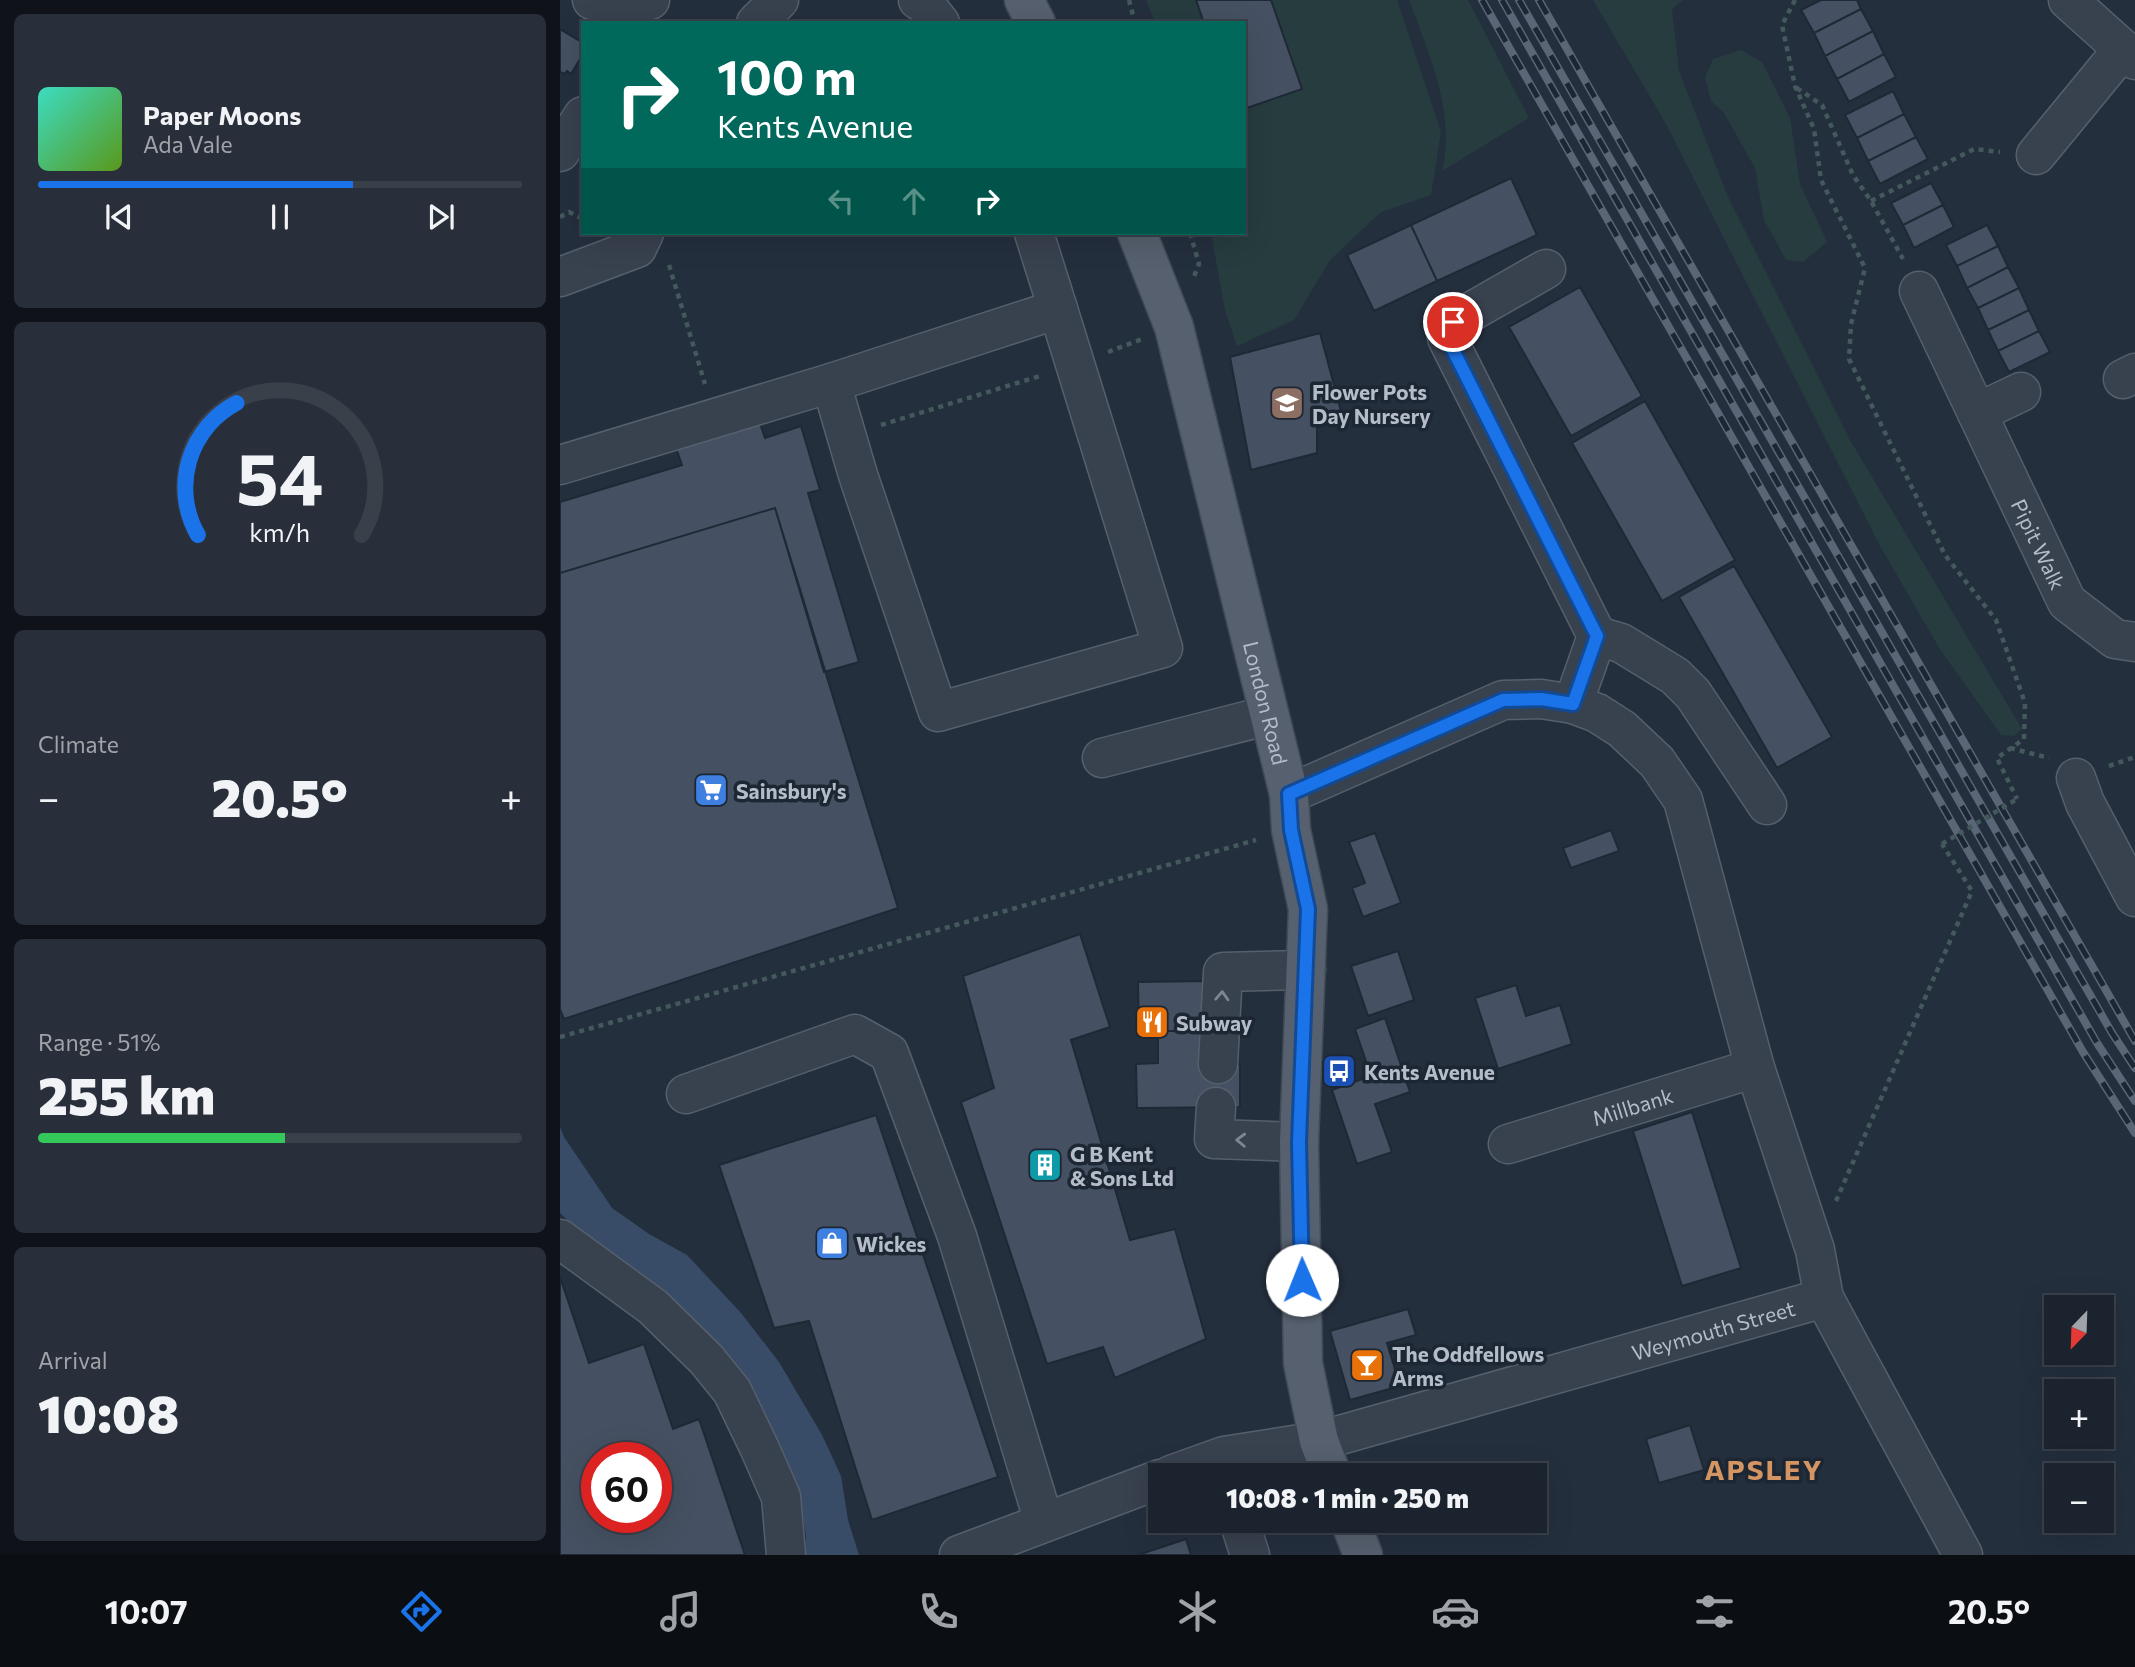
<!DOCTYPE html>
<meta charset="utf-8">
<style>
:root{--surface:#1b232e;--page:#282f3a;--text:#f1f3f6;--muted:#a0a4aa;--line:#39404a;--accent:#1a73e8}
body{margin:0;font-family:Commissioner,sans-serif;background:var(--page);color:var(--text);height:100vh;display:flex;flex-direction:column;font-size:26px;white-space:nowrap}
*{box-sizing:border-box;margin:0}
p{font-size:23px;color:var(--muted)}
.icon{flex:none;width:38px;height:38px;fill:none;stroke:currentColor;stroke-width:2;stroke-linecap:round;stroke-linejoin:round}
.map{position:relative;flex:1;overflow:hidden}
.panel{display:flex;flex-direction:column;gap:14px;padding:14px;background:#0f1319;width:560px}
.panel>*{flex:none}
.top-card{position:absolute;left:21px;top:21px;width:665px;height:214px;border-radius:0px;box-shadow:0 7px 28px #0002,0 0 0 2px var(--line);background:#00695c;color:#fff;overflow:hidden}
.needle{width:46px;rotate:203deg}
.buttons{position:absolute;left:1484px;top:1295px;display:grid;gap:14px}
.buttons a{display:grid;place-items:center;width:70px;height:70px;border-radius:0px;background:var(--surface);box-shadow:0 7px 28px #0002,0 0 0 2px var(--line);font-size:35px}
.speed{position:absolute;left:21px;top:1442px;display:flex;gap:14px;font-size:35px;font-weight:700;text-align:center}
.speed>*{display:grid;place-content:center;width:91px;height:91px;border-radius:50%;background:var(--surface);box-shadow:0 7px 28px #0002,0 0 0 2px var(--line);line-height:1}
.speed .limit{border:10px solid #d22;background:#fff;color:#111}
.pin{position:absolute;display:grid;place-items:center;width:60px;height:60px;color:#fff;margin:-30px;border:4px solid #fff;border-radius:50%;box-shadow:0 2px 7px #0007}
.me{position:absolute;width:77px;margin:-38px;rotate:359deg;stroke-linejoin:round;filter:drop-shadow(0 0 5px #0008)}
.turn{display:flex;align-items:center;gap:24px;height:147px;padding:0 21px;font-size:32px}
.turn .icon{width:91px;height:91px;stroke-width:2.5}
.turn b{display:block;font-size:49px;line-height:60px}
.lanes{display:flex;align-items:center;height:66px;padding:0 21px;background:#0003;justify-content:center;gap:35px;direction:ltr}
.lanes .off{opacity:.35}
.big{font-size:52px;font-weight:800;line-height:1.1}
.panel .tile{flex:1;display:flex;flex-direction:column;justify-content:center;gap:10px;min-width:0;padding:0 24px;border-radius:10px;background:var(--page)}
.panel .dial{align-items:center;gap:0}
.dial svg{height:182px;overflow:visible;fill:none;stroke:var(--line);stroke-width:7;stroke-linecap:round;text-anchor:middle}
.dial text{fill:var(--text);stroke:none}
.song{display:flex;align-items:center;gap:21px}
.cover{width:84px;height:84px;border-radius:10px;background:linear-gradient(135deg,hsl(170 70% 55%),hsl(90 70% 35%))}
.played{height:7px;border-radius:4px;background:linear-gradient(90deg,var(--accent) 65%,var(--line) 65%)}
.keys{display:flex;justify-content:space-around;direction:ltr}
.heat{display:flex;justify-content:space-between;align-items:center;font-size:38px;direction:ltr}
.charge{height:10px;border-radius:5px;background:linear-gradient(90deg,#34c759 51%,var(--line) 0)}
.trip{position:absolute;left:588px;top:1463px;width:399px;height:70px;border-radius:0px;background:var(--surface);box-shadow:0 7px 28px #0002,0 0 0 2px var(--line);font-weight:800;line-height:70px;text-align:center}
.tabs{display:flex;height:112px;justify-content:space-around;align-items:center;background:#0b0e12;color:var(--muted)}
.tabs .icon{width:49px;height:49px}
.tabs .on{color:var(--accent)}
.tabs b{font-size:32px;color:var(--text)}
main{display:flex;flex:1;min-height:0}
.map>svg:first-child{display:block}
.green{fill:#263c3f}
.water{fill:#394c67}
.building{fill:#455162;stroke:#1f2835;stroke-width:2;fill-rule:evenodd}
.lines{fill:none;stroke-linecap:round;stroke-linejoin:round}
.minor-casing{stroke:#565f6c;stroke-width:41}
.major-casing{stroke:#414a57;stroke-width:41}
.path{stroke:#44595c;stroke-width:4.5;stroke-dasharray:5 5;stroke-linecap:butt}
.minor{stroke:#38414e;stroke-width:38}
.major{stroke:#56606e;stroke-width:38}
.rail-casing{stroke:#5a6575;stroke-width:8}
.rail{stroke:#1d2633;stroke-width:5;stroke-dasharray:16;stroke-linecap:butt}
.path-bridge{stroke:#44595c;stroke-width:4.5;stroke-dasharray:5 5;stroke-linecap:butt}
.oneway{stroke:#7c8592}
.route-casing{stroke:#114b97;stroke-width:18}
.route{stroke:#1a73e8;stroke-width:12}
.labels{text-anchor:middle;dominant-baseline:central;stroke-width:7;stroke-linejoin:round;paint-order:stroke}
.poi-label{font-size:21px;font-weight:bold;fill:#b4bcc9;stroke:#1d2633;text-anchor:start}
.street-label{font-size:21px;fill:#b4bcc9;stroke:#1d2633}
.district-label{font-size:28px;font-weight:bold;letter-spacing:2px;fill:#d59563;stroke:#1d2633}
</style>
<main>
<section class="panel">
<div class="tile">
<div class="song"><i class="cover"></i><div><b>Paper Moons</b><p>Ada Vale</p></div></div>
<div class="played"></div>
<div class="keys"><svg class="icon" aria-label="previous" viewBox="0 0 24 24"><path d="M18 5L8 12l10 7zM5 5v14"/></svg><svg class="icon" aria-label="pause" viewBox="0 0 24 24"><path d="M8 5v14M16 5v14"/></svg><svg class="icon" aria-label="next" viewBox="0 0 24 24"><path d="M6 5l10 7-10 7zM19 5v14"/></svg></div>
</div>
<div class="tile dial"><svg viewBox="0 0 100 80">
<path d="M14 69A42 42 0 1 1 86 69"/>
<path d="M14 69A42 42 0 0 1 31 11" stroke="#1a73e8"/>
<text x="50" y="56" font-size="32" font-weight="700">54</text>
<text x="50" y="72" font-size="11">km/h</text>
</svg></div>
<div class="tile"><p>Climate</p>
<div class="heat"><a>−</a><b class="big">20.5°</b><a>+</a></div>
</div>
<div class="tile"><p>Range · 51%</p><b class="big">255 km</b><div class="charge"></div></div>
<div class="tile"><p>Arrival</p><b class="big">10:08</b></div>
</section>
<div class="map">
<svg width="1575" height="1555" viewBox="0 0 1575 1555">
<rect width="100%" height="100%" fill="#242f3e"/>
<path class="green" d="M586 0H837L881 132 871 195 821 212 770 260 734 320 677 346 665 310 651 233H684V23H595Z
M849 0H908L969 118 882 171C896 113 869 54 849 0Z
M1033 0H1123L1112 9 1119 71 1168 197 1290 440 1462 729 1454 736 1441 735 1381 651 1320 546 1105 122Z
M1181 50 1202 62 1230 118 1240 184 1267 242 1243 262 1226 260 1204 220 1195 168 1164 113 1151 101 1145 77 1153 59Z"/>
<path class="water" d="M0 1127 4 1137 52 1208 89 1234 127 1255 181 1313 219 1362 262 1435 281 1476 288 1520 299 1555H245L246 1536 239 1492 41 1252 0 1213Z"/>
<path class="building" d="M636 0H711L742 89 684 109V23H644Z
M1261 0H1297L1301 9 1254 33 1241 10Z
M1301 9 1313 31 1265 56 1254 33Z
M0 29 23 43V54L11 74 7 71 5 74 0 72Z
M1313 31 1324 54 1277 79 1265 56Z
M1324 54 1336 77 1289 102 1277 79Z
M1333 91 1344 114 1297 138 1285 115Z
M1344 114 1356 137 1308 161 1297 138Z
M1356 137 1368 159 1320 184 1308 161Z
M951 178 977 235 877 281 851 225Z
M1371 183 1383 205 1343 225 1331 203Z
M1383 205 1394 227 1354 248 1343 225Z
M851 225 877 281 814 311 787 255Z
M1427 225 1438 246 1397 266 1386 245Z
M1438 246 1448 267 1407 288 1397 266Z
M1448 267 1459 288 1418 308 1407 288Z
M1020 287 1082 396 1011 436 949 327Z
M1459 288 1469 310 1428 330 1418 308Z
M1469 310 1479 331 1438 351 1428 330Z
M1479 331 1490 352 1449 372 1438 351Z
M760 333 781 411 757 420V453L691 470 670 357Z
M1085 401 1175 560 1102 601 1012 443Z
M199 420 205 438 241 426 260 490 248 493 299 662 264 672 215 508 0 573V502L122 465 115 445Z
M215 508 338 908 4 1019 0 1009V573Z
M1174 566 1272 737 1217 768 1119 597Z
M1051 830 1059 851 1011 868 1003 848Z
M815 833 841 903 803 917 792 888 805 883 789 842Z
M520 934 550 1027 511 1040 570 1240 615 1229 646 1339 555 1378 543 1347 487 1364 401 1102 434 1088 403 976Z
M838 951 854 1000 808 1016 791 966Z
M646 981V1031H579L578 982Z
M956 985 966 1016 1000 1005 1012 1044 938 1069 915 998Z
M825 1018 850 1092 815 1104 832 1152 797 1164 772 1090 811 1076 795 1029Z
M598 1031H640V1064H680V1107L577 1108 576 1064 598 1063Z
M1132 1112 1181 1268 1122 1286 1073 1131Z
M316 1115 438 1477 312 1520 249 1321 214 1328 159 1165Z
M0 1277 29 1363 84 1344 113 1429 139 1419 185 1555H0ZM37 1458H96V1517H37Z
M848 1309 856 1335 827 1343 840 1386 790 1400 770 1331Z
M1130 1425 1144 1470 1099 1483 1086 1439Z
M626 1539 631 1555H578Z"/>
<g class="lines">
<g class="minor-casing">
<g id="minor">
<path d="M32 0 62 7 90 0"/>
<path d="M358 0 365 4 380 23"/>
<path d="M1508 0 1575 60"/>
<path d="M196 23 219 0"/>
<path d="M0 152 23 116"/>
<path d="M1476 155 1563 49"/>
<path d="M986 269 893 322 886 330 887 338 1037 636 1013 704"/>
<path d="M0 277 77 248 84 233"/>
<path id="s1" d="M1359 291 1507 602 1555 639 1575 642"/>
<path d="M1563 379 1575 373"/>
<path d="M271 383 298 475 378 712 603 648 498 309"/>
<path d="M1417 413 1461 392"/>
<path d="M0 465 271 383 498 309 474 233"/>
<path d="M1037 636 1061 643 1115 676 1133 694 1207 805"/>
<path d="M542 758 709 715"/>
<path d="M1516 778 1525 803 1575 897"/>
<path d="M729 794 943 700 981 699 1013 704 1037 713 1062 729 1097 762 1123 800 1195 1068 1255 1250 1264 1298 1403 1555"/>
<path d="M658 1064 663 972 746 970"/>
<path d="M126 1094 295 1034 329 1053 397 1236 480 1509 481 1523"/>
<path d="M656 1107 654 1139 739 1142"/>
<path id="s2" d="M948 1144 1195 1068"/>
<path d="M0 1239 93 1307 146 1359 172 1391 199 1447 221 1497 226 1555"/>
<path id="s3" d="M611 1475 664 1456 759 1441 1264 1298"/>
<path d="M679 1521 690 1555"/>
<path d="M399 1555 600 1479"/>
</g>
</g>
<g class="major-casing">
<g id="major">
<path d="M464 0 476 23"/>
<path id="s4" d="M577 233 614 327 729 794 731 830 748 909 739 1142 743 1363 759 1441 772 1475"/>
<path d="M790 1521 803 1555"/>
</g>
</g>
<path class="path" d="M569 0 575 23
M1235 0 1222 25 1235 86 1254 129 1261 180 1305 268 1291 324 1289 359 1385 555 1436 620 1465 703 1464 739 1437 758 1457 799
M1237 88 1262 105 1293 175 1311 201 1343 259
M1311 201 1414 149 1440 152
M0 217 9 212 23 219
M630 233 639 264 633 279
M109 265 145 384
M548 352 582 339
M321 425 483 375
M1450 748 1489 758
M1549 766 1575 757
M0 1037 696 840
M1276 1201 1412 891 1382 844"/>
<use href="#minor" class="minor"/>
<use href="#major" class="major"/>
<g class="rail-casing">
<path id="rail" d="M922 0 1523 1052 1575 1133
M942 0 1537 1043 1575 1101
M959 0 1552 1033 1575 1068
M979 0 1575 1041"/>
</g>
<use href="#rail" class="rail"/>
<path class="path-bridge" d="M1382 844 1457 799"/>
</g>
<defs><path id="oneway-chevron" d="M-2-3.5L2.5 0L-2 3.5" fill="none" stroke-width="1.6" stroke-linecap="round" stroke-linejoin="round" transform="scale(1.75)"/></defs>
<g class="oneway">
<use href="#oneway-chevron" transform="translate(662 996) rotate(-87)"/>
<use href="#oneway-chevron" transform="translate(681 1140) rotate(-178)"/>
</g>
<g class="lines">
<g class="route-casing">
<path id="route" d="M742 1280 739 1142 748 909 731 830 729 794 943 700 981 699 1013 704 1037 636 887 338 886 330 893 322"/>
</g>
<use href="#route" class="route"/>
</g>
<defs>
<g id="school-square" transform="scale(1.75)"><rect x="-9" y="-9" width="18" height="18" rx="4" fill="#8d6e63" stroke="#1d2633"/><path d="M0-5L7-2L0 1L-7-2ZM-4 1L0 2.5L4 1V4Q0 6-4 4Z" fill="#fff"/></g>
<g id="supermarket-square" transform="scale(1.75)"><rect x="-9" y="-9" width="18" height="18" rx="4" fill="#3f7fe0" stroke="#1d2633"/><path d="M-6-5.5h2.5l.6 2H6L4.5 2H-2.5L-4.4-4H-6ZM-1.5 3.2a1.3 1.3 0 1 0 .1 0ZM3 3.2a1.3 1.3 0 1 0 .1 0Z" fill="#fff"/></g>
<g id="restaurant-square" transform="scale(1.75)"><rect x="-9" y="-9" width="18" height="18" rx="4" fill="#e8710a" stroke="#1d2633"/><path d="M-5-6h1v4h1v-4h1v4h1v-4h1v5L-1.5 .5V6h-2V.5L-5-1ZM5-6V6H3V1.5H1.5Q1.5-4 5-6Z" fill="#fff"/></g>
<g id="bus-square" transform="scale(1.75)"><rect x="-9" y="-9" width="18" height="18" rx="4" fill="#1a4fb4" stroke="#1d2633"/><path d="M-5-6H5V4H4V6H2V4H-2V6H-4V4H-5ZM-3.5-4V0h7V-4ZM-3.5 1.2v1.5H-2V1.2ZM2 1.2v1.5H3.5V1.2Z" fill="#fff"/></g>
<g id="building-square" transform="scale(1.75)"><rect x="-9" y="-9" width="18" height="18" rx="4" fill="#0f9aa8" stroke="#1d2633"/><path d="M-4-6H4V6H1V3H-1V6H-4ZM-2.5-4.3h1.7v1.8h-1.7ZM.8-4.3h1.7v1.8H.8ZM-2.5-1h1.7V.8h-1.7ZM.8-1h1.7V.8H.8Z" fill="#fff"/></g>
<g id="shop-square" transform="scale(1.75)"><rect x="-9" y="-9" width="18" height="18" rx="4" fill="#3f7fe0" stroke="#1d2633"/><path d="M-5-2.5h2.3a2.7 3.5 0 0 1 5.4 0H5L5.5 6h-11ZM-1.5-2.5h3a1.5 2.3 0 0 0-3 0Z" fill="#fff"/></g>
<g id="bar-square" transform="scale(1.75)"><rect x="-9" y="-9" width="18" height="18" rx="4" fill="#e8710a" stroke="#1d2633"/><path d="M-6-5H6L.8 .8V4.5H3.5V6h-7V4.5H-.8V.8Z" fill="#fff"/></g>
</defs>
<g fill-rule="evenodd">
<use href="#school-square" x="727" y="403"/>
<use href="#supermarket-square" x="151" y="790"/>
<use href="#restaurant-square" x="592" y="1022"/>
<use href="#bus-square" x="779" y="1071"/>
<use href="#building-square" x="485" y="1165"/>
<use href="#shop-square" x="272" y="1243"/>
<use href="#bar-square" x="807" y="1365"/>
</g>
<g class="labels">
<g class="poi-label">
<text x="752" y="391">Flower Pots<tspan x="752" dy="24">Day Nursery</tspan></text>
<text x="176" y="790">Sainsbury's</text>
<text x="616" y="1022">Subway</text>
<text x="804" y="1071">Kents Avenue</text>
<text x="510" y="1153">G B Kent<tspan x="510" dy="24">&amp; Sons Ltd</tspan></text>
<text x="296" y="1243">Wickes</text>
<text x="832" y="1353">The Oddfellows<tspan x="832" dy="24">Arms</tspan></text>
</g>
<g class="street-label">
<text stroke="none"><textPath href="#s1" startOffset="280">Pipit Walk</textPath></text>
<text stroke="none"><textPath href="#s4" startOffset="488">London Road</textPath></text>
<text stroke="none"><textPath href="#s2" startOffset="130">Millbank</textPath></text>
<text stroke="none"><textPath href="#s3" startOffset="562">Weymouth Street</textPath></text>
</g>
<g class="district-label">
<text x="1204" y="1469">APSLEY</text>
</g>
</g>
</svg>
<div class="buttons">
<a><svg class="needle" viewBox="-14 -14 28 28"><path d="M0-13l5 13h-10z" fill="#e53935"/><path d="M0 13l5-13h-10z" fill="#a0a4aa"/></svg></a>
<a>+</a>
<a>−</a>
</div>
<div class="speed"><div class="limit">60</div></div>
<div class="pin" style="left:893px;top:322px;background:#d93025"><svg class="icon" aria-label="arrive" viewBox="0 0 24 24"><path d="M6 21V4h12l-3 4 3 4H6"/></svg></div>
<svg class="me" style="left:742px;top:1280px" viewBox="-20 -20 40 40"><circle r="19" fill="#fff"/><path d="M0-13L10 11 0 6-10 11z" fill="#1a73e8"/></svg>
<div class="trip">10:08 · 1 min · 250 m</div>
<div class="top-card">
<div class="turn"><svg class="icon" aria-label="right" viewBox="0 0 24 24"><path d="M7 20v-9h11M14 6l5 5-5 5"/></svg><div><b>100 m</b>Kents Avenue</div></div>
<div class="lanes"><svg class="icon off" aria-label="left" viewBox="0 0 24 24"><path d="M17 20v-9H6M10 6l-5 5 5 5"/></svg><svg class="icon off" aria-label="ahead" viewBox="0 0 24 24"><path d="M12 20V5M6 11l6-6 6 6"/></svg><svg class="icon" aria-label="right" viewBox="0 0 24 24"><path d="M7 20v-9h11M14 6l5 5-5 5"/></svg></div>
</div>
</div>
</main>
<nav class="tabs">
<b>10:07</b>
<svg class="icon on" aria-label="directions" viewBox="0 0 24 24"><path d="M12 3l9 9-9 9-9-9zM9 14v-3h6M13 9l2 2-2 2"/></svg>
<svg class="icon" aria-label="music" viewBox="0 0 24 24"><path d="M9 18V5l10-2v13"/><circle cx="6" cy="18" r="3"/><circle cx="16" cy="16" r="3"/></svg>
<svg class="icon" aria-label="phone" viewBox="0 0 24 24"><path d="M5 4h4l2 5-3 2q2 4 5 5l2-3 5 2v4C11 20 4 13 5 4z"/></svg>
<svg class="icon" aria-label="climate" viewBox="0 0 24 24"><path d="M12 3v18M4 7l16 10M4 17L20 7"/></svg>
<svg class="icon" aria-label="car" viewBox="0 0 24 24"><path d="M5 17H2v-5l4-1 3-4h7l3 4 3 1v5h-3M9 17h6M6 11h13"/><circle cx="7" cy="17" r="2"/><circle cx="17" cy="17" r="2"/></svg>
<svg class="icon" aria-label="filters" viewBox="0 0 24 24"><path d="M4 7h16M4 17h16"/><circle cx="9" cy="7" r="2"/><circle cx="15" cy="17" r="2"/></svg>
<b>20.5°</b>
</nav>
